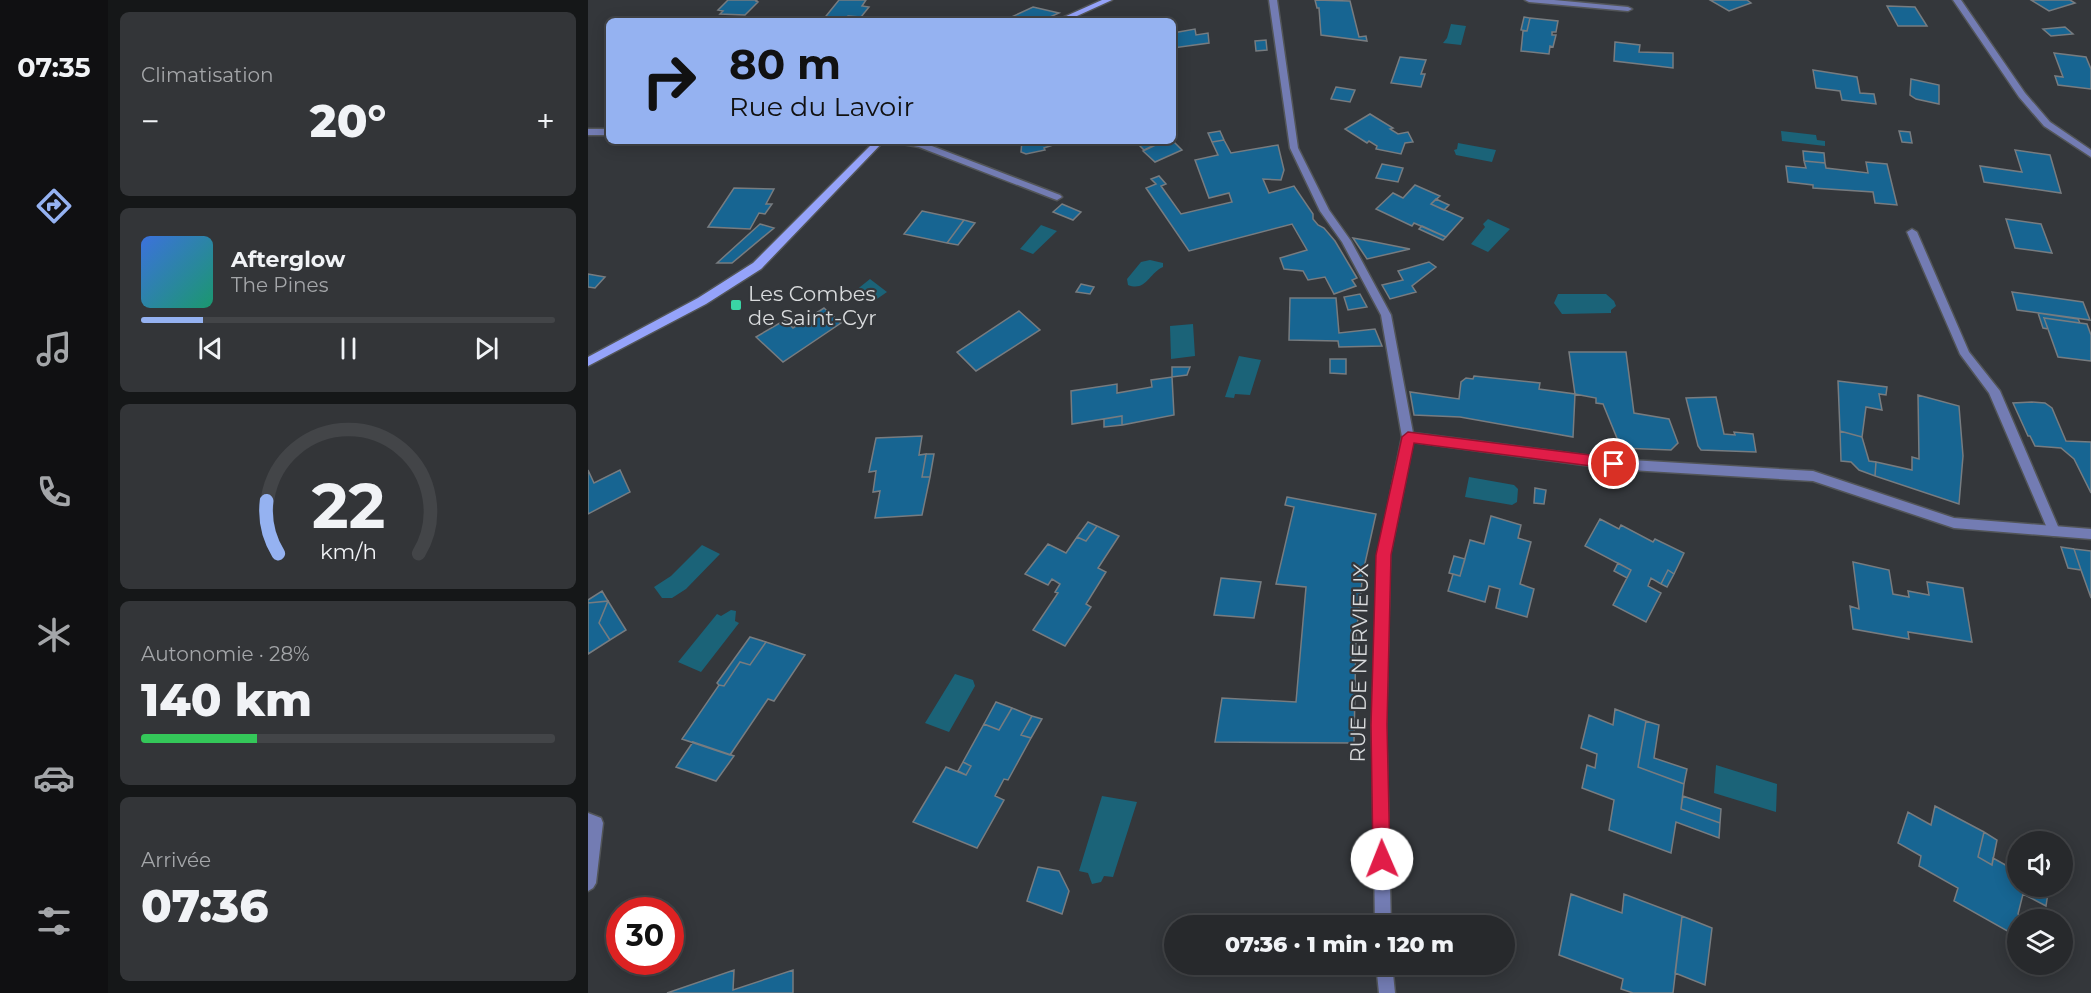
<!DOCTYPE html>
<html lang="fr">
<meta charset="utf-8">
<style>
:root{--surface:#27292c;--page:#333538;--text:#f1f3f6;--muted:#a4a6a9;--line:#434548;--accent:#95b2f1}
body{margin:0;font-family:Montserrat,sans-serif;background:var(--page);color:var(--text);height:100vh;display:flex;flex-direction:column;font-size:22px;white-space:nowrap}
*{box-sizing:border-box;margin:0}
p{font-size:20px;color:var(--muted)}
.icon{flex:none;width:33px;height:33px;fill:none;stroke:currentColor;stroke-width:2;stroke-linecap:round;stroke-linejoin:round}
.map{position:relative;flex:1;overflow:hidden}
.details{display:flex;flex-direction:column;gap:12px;padding:12px;background:#151718;width:480px}
.details>*{flex:none}
.hud{position:absolute;left:18px;top:18px;width:570px;height:126px;border-radius:9px;box-shadow:0 3px 15px #0003,0 0 0 2px var(--line);background:#95b2f1;color:#111;overflow:hidden}
.tools{position:absolute;left:1419px;top:831px;display:grid;gap:12px}
.tools a{display:grid;place-items:center;width:66px;height:66px;border-radius:50%;background:var(--surface);box-shadow:0 3px 15px #0003,0 0 0 2px var(--line);font-size:30px}
.speed{position:absolute;left:18px;top:897px;display:flex;gap:12px;font-size:30px;font-weight:700;text-align:center}
.speed>*{display:grid;place-content:center;width:78px;height:78px;border-radius:50%;background:var(--surface);box-shadow:0 3px 15px #0003,0 0 0 2px var(--line);line-height:1}
.speed .limit{border:9px solid #d22;background:#fff;color:#111}
.pin{position:absolute;display:grid;place-items:center;width:51px;height:51px;color:#fff;margin:-26px;border:3px solid #fff;border-radius:50%;box-shadow:0 2px 6px #0007}
.me{position:absolute;width:66px;margin:-33px;rotate:359deg;stroke-linejoin:round;filter:drop-shadow(0 0 4px #0008)}
.turn{display:flex;align-items:center;gap:21px;height:126px;padding:0 24px;font-size:27px}
.turn .icon{width:78px;height:78px;stroke-width:2.5}
.turn b{display:block;font-size:42px;line-height:51px}
.big{font-size:45px;font-weight:800;line-height:1.1}
.details .widget{flex:1;display:flex;flex-direction:column;justify-content:center;gap:9px;min-width:0;padding:0 21px;border-radius:9px;background:var(--page)}
.details .dial{align-items:center;gap:0}
.dial svg{height:156px;overflow:visible;fill:none;stroke:var(--line);stroke-width:7;stroke-linecap:round;text-anchor:middle}
.dial text{fill:var(--text);stroke:none}
.song{display:flex;align-items:center;gap:18px}
.cover{width:72px;height:72px;border-radius:9px;background:linear-gradient(135deg,hsl(220 70% 55%),hsl(160 70% 35%))}
.played{height:6px;border-radius:3px;background:linear-gradient(90deg,var(--accent) 15%,var(--line) 15%)}
.keys{display:flex;justify-content:space-around;direction:ltr}
.heat{display:flex;justify-content:space-between;align-items:center;font-size:33px;direction:ltr}
.charge{height:9px;border-radius:4px;background:linear-gradient(90deg,#34c759 28%,var(--line) 0)}
.trip{position:absolute;left:576px;top:915px;width:351px;height:60px;border-radius:30px;background:var(--surface);box-shadow:0 3px 15px #0003,0 0 0 2px var(--line);font-weight:800;line-height:60px;text-align:center}
main{display:flex;flex:1;min-height:0}
.tab-bar{display:flex;flex-direction:column;width:108px;justify-content:space-around;align-items:center;background:#101012;color:var(--muted)}
.tab-bar .icon{width:42px;height:42px}
.tab-bar .current{color:var(--accent)}
.tab-bar b{font-size:27px;color:var(--text)}
.map>svg:first-child{display:block}
.water{fill:#1b6378}
.building{fill:#176592;stroke:#777c80;stroke-width:1.5}
.lines{fill:none;stroke-linecap:round;stroke-linejoin:round}
.lane-casing{stroke:#525558;stroke-width:3}
.street-casing{stroke:#525558;stroke-width:3}
.secondary-casing{stroke:#525558;stroke-width:3}
.lane{fill:#737cb3;fill-rule:evenodd}
.street{fill:#737cb3;fill-rule:evenodd}
.secondary{fill:#95a3fa;fill-rule:evenodd}
.route{fill:#e11d48;stroke:#92132f;stroke-width:1.5}
.poi-dot{fill:#3ad4a5;stroke:#34373b;stroke-width:2}
.labels{text-anchor:middle;dominant-baseline:central;stroke-width:4.5;stroke-linejoin:round;paint-order:stroke}
.poi-label{font-size:21px;fill:#d9dbdd;stroke:#34373b;text-anchor:start}
.street-label{font-size:21px;fill:#d9dbdd;stroke:#34373b}
</style>
<main>
<nav class="tab-bar">
<b>07:35</b>
<svg class="icon current" aria-label="directions" viewBox="0 0 24 24"><path d="M12 3l9 9-9 9-9-9zM9 14v-3h6M13 9l2 2-2 2"/></svg>
<svg class="icon" aria-label="music" viewBox="0 0 24 24"><path d="M9 18V5l10-2v13"/><circle cx="6" cy="18" r="3"/><circle cx="16" cy="16" r="3"/></svg>
<svg class="icon" aria-label="phone" viewBox="0 0 24 24"><path d="M5 4h4l2 5-3 2q2 4 5 5l2-3 5 2v4C11 20 4 13 5 4z"/></svg>
<svg class="icon" aria-label="climate" viewBox="0 0 24 24"><path d="M12 3v18M4 7l16 10M4 17L20 7"/></svg>
<svg class="icon" aria-label="car" viewBox="0 0 24 24"><path d="M5 17H2v-5l4-1 3-4h7l3 4 3 1v5h-3M9 17h6M6 11h13"/><circle cx="7" cy="17" r="2"/><circle cx="17" cy="17" r="2"/></svg>
<svg class="icon" aria-label="filters" viewBox="0 0 24 24"><path d="M4 7h16M4 17h16"/><circle cx="9" cy="7" r="2"/><circle cx="15" cy="17" r="2"/></svg>
</nav>
<section class="details">
<div class="widget"><p>Climatisation</p>
<div class="heat"><a>−</a><b class="big">20°</b><a>+</a></div>
</div>
<div class="widget">
<div class="song"><i class="cover"></i><div><b>Afterglow</b><p>The Pines</p></div></div>
<div class="played"></div>
<div class="keys"><svg class="icon" aria-label="previous" viewBox="0 0 24 24"><path d="M18 5L8 12l10 7zM5 5v14"/></svg><svg class="icon" aria-label="pause" viewBox="0 0 24 24"><path d="M8 5v14M16 5v14"/></svg><svg class="icon" aria-label="next" viewBox="0 0 24 24"><path d="M6 5l10 7-10 7zM19 5v14"/></svg></div>
</div>
<div class="widget dial"><svg viewBox="0 0 100 80">
<path d="M14 69A42 42 0 1 1 86 69"/>
<path d="M14 69A42 42 0 0 1 8 42" stroke="#95b2f1"/>
<text x="50" y="56" font-size="32" font-weight="700">22</text>
<text x="50" y="72" font-size="11">km/h</text>
</svg></div>
<div class="widget"><p>Autonomie · 28%</p><b class="big">140 km</b><div class="charge"></div></div>
<div class="widget"><p>Arrivée</p><b class="big">07:36</b></div>
</section>
<div class="map">
<svg width="1503" height="993" viewBox="0 0 1503 993">
<rect width="100%" height="100%" fill="#34373b"/>
<path class="water" d="M863 24 878 26 873 45 855 43 859 38Z
M1193 131 1228 135 1229 140 1237 141V146L1194 141Z
M870 143 908 150 904 162 868 155 866 150 869 149Z
M900 219 922 229 900 252 883 244 897 227 895 224Z
M453 225 469 231 445 254 432 249Z
M562 260 575 263V267C561 273 558 292 540 285L539 279 553 262Z
M282 279 299 292 286 301 274 292 270 294 267 291Z
M970 294H1018L1026 301 1028 306 1023 310V313L974 314 966 303Z
M605 324 607 356 583 359 582 326Z
M651 356 673 360 662 395 647 394 646 398 637 397Z
M881 477 926 485 930 489 929 502 924 505 877 497Z
M114 545 132 554 98 589 84 598H74L66 587 83 576Z
M143 610 148 611 147 621 151 623 113 672 90 662 129 614 133 616Z
M367 674 385 680 387 686 361 732 337 723Z
M1128 765 1189 784 1188 812 1126 793Z
M514 796 549 802 525 877 516 876 513 882 504 884 500 873 491 871Z"/>
<path class="building" d="M140 0H169L168 1 170 2 157 15 132 14 135 11 130 10Z
M251 0H278L274 6 281 7 273 17 260 16 256 21H234Z
M727 0 762 1 771 37 778 36 779 41 733 35 731 8H729Z
M1122 0H1159L1163 3 1141 11Z
M1443 0H1482L1487 3 1461 11Z
M1299 6 1327 7 1339 26H1310Z
M445 7 471 13 453 21 417 20Z
M936 17 942 18 939 31 933 30Z
M942 18 970 21 968 32H964V35H968L965 47 962 46 961 54 933 51 935 31H939Z
M1477 27 1485 34 1463 36 1455 29Z
M607 29 608 35 620 33 621 43 585 48V33Z
M678 40 679 50 668 51 667 41Z
M1027 42 1052 45 1051 52 1085 53V68L1026 61Z
M1466 53 1498 57 1503 69V89L1470 85 1467 76 1475 77Z
M812 57 838 60 833 74H837L833 87 803 83Z
M1225 70 1269 77 1272 93 1286 94 1288 104 1254 100 1252 91 1228 88Z
M1323 79 1351 85V104L1328 99 1322 95Z
M748 87 767 90 762 102 743 99Z
M782 114 805 128 802 129 810 134 820 132 825 142 817 143 813 154 788 149 789 146 781 141 779 143 757 129Z
M632 131 636 140 624 142 620 133Z
M1311 131 1322 132 1324 143 1314 142Z
M636 140 643 153 690 145 696 170 693 180 675 179 681 193 706 186 725 214V219L730 225 736 228 747 241 769 278 764 280 768 286 746 294 737 277 720 280 715 271 696 269 692 258 719 250 704 224 601 251 558 188 568 184 563 179 571 176 578 184 573 186 593 214 644 202 641 193 621 198 607 160 630 155 624 142Z
M434 141H477L456 148 457 150 438 154 433 152Z
M553 141H572L573 142 556 150 549 143Z
M576 141H585L594 150 567 162 555 151Z
M1427 150 1462 155 1473 193 1396 182 1392 166 1434 172Z
M1215 151 1236 153 1237 163 1216 161Z
M1216 161 1237 163 1238 168 1280 173 1278 162 1299 164 1309 205 1287 203 1285 192 1225 188V185L1200 182 1198 166 1218 168Z
M794 164 815 168 810 182 788 178Z
M827 185 852 196 843 204 875 218 858 237 826 223 824 226 788 209 805 193 815 198Z
M146 188 186 189 178 204H184L177 214 171 213 162 229 120 227Z
M848 199 861 205 856 210 843 204Z
M474 204 493 212 485 220 465 212Z
M334 211 376 220 359 243 316 234Z
M1418 219 1453 224 1464 253 1427 248Z
M376 220 387 223 370 245 359 243Z
M172 224 186 228 144 263H129Z
M834 226 858 237 855 240 831 229Z
M765 238 782 241 822 249 779 259Z
M841 262 848 267 824 286 828 292 802 299 794 285 815 280 810 271Z
M0 274 17 277 7 288 0 287Z
M493 284 506 287 502 294 488 292Z
M1424 292 1495 302 1502 320 1429 310Z
M772 294 779 307 760 310 756 297Z
M702 298H748L751 333 787 329 794 346 751 347 750 341 701 340Z
M236 308 253 323 195 362 168 337 197 320 205 328Z
M431 311 452 330 388 371 369 352Z
M1450 313 1490 319 1492 323 1456 318 1460 329 1455 328Z
M1456 318 1499 324 1503 335V361L1470 357Z
M981 352H1038L1046 413 1081 419 1090 443 1083 450 1033 448 1015 404 1008 403V398L987 394Z
M742 359H758V374L742 373Z
M584 367H602L599 375 584 377Z
M886 376 952 383 951 389 987 394 985 437 872 417 826 415 822 392 871 399 873 382 878 378 885 379Z
M584 377 586 415 534 425V416L484 424 483 391 529 384V393L564 387 563 380Z
M1250 381 1299 387 1298 395 1291 394 1294 410 1278 407 1274 437 1252 431Z
M1330 395 1371 406 1375 456 1371 504 1287 476 1288 462 1324 470V457L1331 459Z
M1128 397 1136 434 1147 435 1146 432 1165 434 1168 452 1113 450 1110 446 1098 398Z
M1444 402 1457 403 1464 408 1478 441 1503 442V493L1486 459 1473 448 1447 446 1442 436H1440L1425 403Z
M534 416V425L516 427V419Z
M1252 431 1274 437 1281 461 1288 462 1287 476 1271 470 1263 462 1253 461Z
M334 436 331 455 338 454 334 477H342L334 515 287 518 292 491 285 492 288 471 281 472 288 438Z
M338 454H346L342 477H334Z
M0 470 6 483 32 470 42 492 0 514Z
M947 488 958 490 956 504 946 503Z
M699 497 788 514 775 572 768 637 766 743 627 742 634 698 708 702 718 587 688 584 706 507 697 505Z
M903 516 933 525 930 538 943 542 932 584 946 589 939 617 908 608 912 589 901 586 897 602 860 591 865 574 872 576 882 540 896 544Z
M1012 519 1031 529 1033 525 1065 542 1067 539 1096 553 1086 574 1080 570 1073 584 1063 578 1060 586 1073 593 1058 622 1025 605 1043 570 997 546Z
M500 522 509 526 498 541 489 537Z
M509 526 531 536 510 568 518 572 498 604 503 607 477 646 445 630 470 593 467 592 472 584 464 579 460 585 437 574 460 544 478 553 489 537 498 541Z
M1473 547 1486 549 1493 570 1480 568Z
M1486 549 1503 551V598L1493 570Z
M866 556 877 559 872 576 861 573Z
M1265 562 1301 570 1305 594 1321 597 1320 591 1341 595 1339 582 1375 588 1384 642 1320 632 1321 639 1265 629 1262 606 1271 609Z
M1030 563 1043 570 1039 578 1026 571Z
M1080 570 1086 574 1079 587 1073 584Z
M633 578 673 582 666 618 626 615Z
M14 591 20 601 0 603V600Z
M20 601 11 623 22 640 0 654V603Z
M20 601 38 630 22 640 11 623Z
M162 637 178 642 162 665 152 662 136 686 131 685 129 683Z
M178 642 217 655 186 701 180 699 142 755 94 739 131 685 136 686 152 662 162 665Z
M408 702 424 708 411 730 396 724Z
M424 708 444 716 433 735 443 738 420 780 416 779 407 796 416 800 389 848 325 822 358 767 378 775 383 766 375 762 396 724 411 730Z
M1027 709 1058 721 1050 767 1096 784 1093 809 1132 823 1131 838 1088 822 1083 853 1021 830 1026 800 994 788 999 765 1007 768 1009 754 993 748 1001 715 1025 725Z
M444 716 454 719 443 738 433 735Z
M1058 721 1071 725 1066 758 1099 769 1096 784 1050 767Z
M105 742 146 756 128 781 88 767Z
M375 762 383 766 378 775 370 771Z
M1095 796 1133 809 1132 823 1093 809Z
M1347 806 1396 832 1390 857 1404 865 1405 858 1430 872V886H1461L1458 906 1435 894 1430 914 1440 920H1430V937L1366 901 1370 888 1331 866 1333 856 1310 843 1320 812 1343 825Z
M1396 832 1409 840 1404 865 1390 857Z
M450 867 471 871 481 891 474 914 439 901Z
M983 894 1034 913 1036 894 1094 916 1085 993H1045L1033 989 1035 979 971 955Z
M1094 916 1124 928 1117 985 1087 973Z
M146 970 145 990 205 970V993H79Z"/>
<g class="lines">
<g class="lane-casing">
<path id="lane" d="M937 0H966L1040 7 1044 9 1040 11 941 2Z
M308 141 336 143 472 195 474 197 469 200 466 199 331 147 309 143Z
M1324 229 1329 232 1381 352 1412 391 1472 531 1470 535 1466 536 1462 535 1401 393 1372 354 1319 232Z
M0 813 13 818 15 823 8 883 5 888 0 891Z"/>
</g>
<g class="street-casing">
<path id="street" d="M681 0H689L710 148 741 210 763 241 803 315 825 433 1026 459 1225 471 1366 518 1503 529V539L1366 528 1225 481 1026 469 825 442 802 555 798 725 803 926H787L784 725 790 555 814 437 793 315 754 242 732 211 702 148Z
M1365 0H1373L1437 93 1462 122 1503 150V157L1456 126 1431 97Z
M0 129H21V135H0Z
M788 964H804L807 993H791Z"/>
</g>
<g class="secondary-casing">
<path id="secondary" d="M514 0H524L478 21H467Z
M287 141H296L173 269 118 304 0 366V357L110 298 165 263Z"/>
</g>
<use href="#lane" class="lane"/>
<use href="#street" class="street"/>
<use href="#secondary" class="secondary"/>
</g>
<path class="route" d="M820 432 1026 458 1033 464 1026 469 826 443 803 555 799 725 802 859 800 865 794 867 788 865 785 859 783 725 788 555 814 437Z"/>
<rect class="poi-dot" x="142" y="299" width="12" height="12" rx="3"/>
<g class="labels">
<g class="poi-label">
<text x="160" y="293">Les Combes<tspan x="160" dy="24">de Saint-Cyr</tspan></text>
</g>
<g class="street-label">
<text transform="translate(771 663) rotate(-89)">RUE DE NERVIEUX</text>
</g>
</g>
</svg>
<div class="tools">
<a><svg class="icon" aria-label="sound" viewBox="0 0 24 24"><path d="M4 9h4l5-4v14l-5-4H4zM17 9q2 3 0 6"/></svg></a>
<a><svg class="icon" aria-label="layers" viewBox="0 0 24 24"><path d="M12 4l9 5-9 5-9-5zM3 14l9 5 9-5"/></svg></a>
</div>
<div class="speed"><div class="limit">30</div></div>
<div class="pin" style="left:1026px;top:464px;background:#d93025"><svg class="icon" aria-label="arrive" viewBox="0 0 24 24"><path d="M6 21V4h12l-3 4 3 4H6"/></svg></div>
<svg class="me" style="left:794px;top:859px" viewBox="-20 -20 40 40"><circle r="19" fill="#fff"/><path d="M0-13L10 11 0 6-10 11z" fill="#e11d48"/></svg>
<div class="trip">07:36 · 1 min · 120 m</div>
<div class="hud">
<div class="turn"><svg class="icon" aria-label="right" viewBox="0 0 24 24"><path d="M7 20v-9h11M14 6l5 5-5 5"/></svg><div><b>80 m</b>Rue du Lavoir</div></div>
</div>
</div>
</main>
